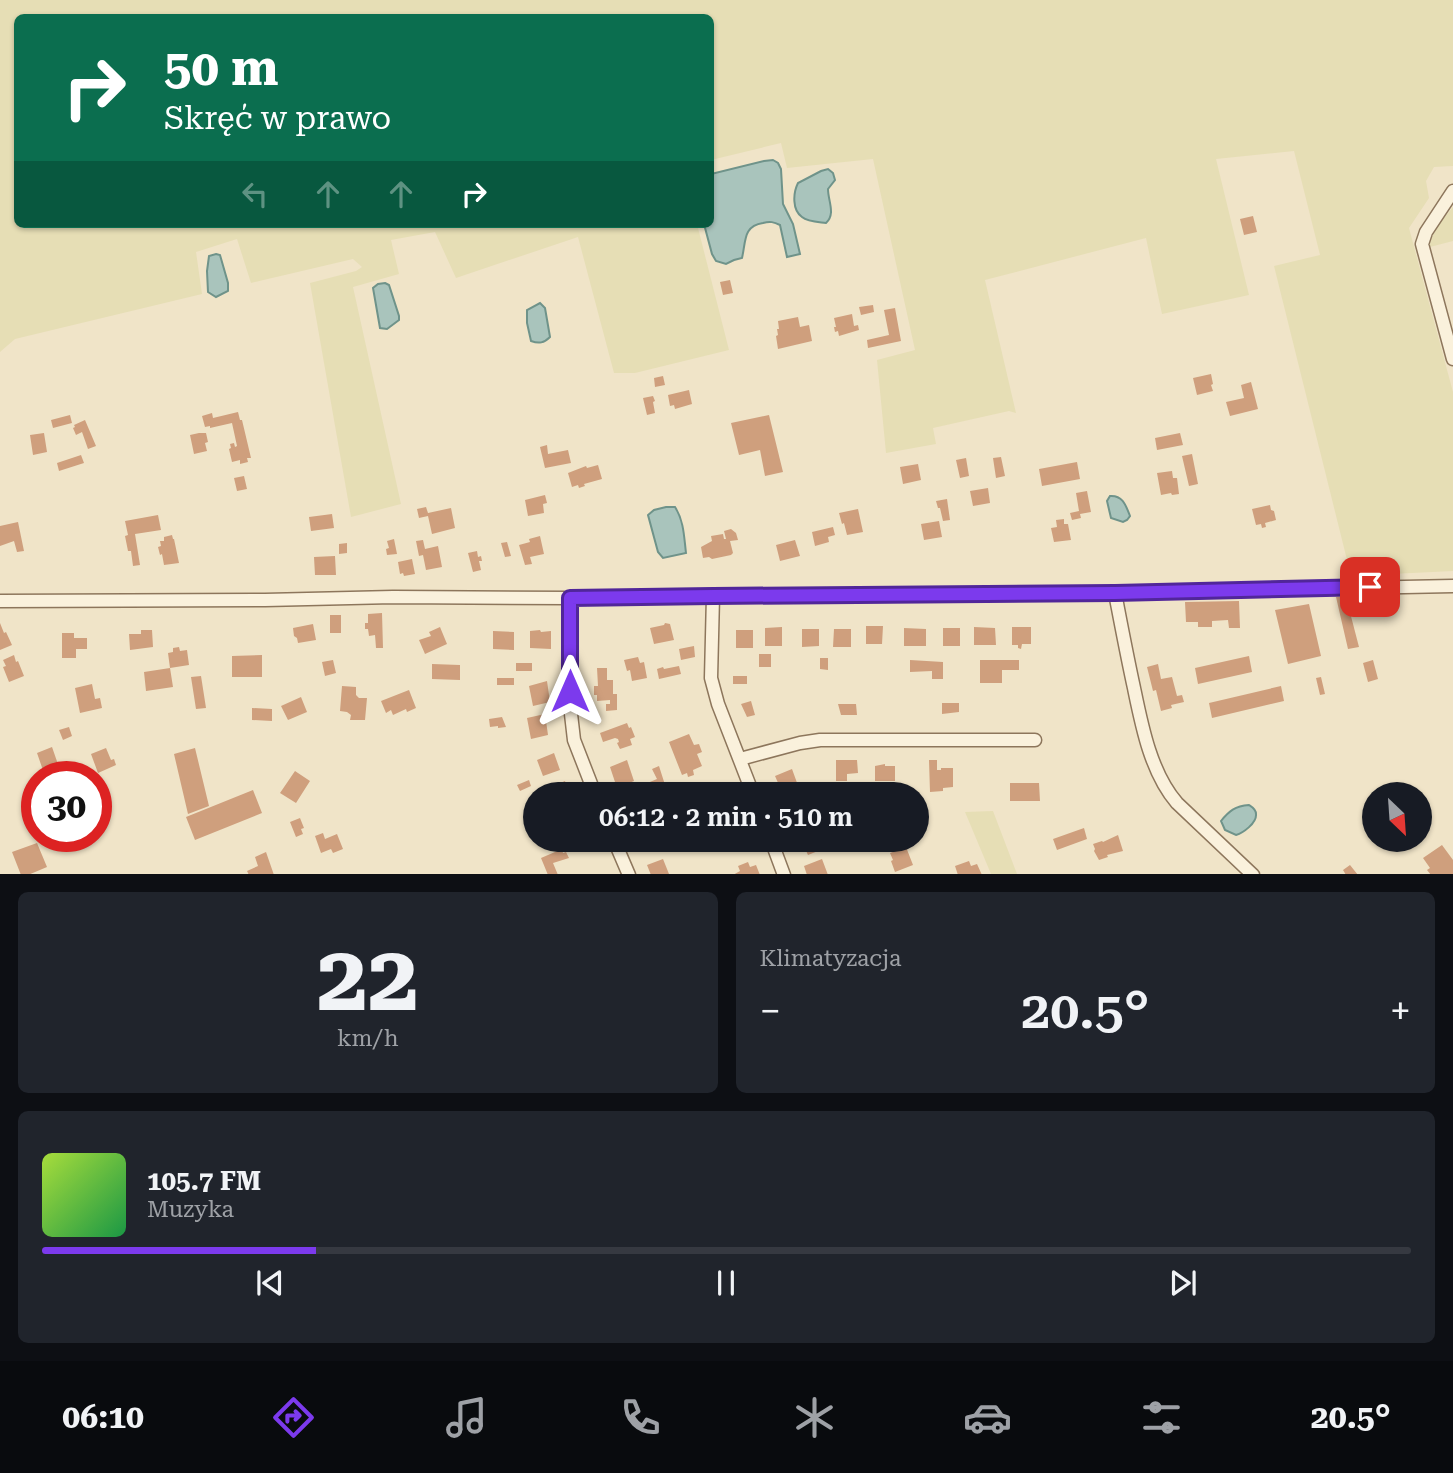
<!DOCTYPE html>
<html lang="pl">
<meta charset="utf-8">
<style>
:root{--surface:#171b24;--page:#20242c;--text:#f1f3f6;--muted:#9ea1a6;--line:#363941;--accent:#7c3aed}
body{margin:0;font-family:"Roboto Serif",serif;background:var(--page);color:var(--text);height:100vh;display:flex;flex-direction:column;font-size:26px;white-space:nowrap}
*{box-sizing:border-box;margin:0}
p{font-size:23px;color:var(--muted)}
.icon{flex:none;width:38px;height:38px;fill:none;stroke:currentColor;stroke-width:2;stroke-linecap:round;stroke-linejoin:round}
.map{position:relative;height:874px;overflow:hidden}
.sheet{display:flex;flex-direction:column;gap:18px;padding:18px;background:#0d0f14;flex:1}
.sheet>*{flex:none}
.hud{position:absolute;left:14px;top:14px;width:700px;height:214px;border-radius:10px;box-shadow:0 2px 5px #0004;background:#0b6e4f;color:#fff;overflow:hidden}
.needle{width:46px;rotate:155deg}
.fabs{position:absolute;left:1362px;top:782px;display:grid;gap:14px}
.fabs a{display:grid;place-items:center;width:70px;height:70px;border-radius:50%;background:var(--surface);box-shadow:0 2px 5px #0004;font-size:35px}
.speed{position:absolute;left:21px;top:761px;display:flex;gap:14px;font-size:35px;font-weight:700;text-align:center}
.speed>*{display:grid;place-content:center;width:91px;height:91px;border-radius:50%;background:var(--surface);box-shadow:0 2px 5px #0004;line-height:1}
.speed .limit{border:10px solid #d22;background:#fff;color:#111}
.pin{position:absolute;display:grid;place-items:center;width:60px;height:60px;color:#fff;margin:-30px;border-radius:14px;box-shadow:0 4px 10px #0006}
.me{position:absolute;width:77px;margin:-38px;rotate:0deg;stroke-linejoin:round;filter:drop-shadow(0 0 5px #0008)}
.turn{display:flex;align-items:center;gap:24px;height:147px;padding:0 35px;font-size:32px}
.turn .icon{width:91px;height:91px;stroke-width:2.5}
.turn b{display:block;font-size:49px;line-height:60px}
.lanes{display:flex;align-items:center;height:66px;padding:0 35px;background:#0003;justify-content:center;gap:35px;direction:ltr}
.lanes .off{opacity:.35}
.big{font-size:52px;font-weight:600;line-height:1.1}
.sheet .tile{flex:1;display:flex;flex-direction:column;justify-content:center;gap:10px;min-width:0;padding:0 24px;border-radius:10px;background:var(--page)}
.sheet .dial{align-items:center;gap:0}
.dial b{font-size:91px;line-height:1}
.song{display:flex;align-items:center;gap:21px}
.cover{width:84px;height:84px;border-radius:10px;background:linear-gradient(135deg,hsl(80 70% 55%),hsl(140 70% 35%))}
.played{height:7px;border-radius:4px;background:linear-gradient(90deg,var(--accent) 20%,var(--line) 20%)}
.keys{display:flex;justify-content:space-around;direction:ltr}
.heat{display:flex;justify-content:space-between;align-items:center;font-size:38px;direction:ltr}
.sheet .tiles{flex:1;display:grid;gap:18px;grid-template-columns:1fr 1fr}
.tile:last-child{grid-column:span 2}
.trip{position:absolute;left:523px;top:782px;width:406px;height:70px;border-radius:35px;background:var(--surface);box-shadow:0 2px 5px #0004;font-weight:600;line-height:70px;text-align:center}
.menu{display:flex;height:112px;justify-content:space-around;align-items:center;background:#090b0e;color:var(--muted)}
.menu .icon{width:49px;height:49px}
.menu .current{color:var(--accent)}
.menu b{font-size:32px;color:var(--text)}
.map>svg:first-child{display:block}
.farmland{fill:#e6deb5}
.water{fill:#a9c4bc;stroke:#6f938a;stroke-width:2}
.building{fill:#cf9f7d}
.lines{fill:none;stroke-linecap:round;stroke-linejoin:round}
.street-casing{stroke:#8d765c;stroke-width:15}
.street{stroke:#faf1dc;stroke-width:12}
.route-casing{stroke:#51269a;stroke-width:18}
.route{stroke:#7c3aed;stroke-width:12}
</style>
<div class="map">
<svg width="1453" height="875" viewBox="0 0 1453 875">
<rect width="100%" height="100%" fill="#f0e4c8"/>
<path class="farmland" d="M0 0H1453V166L1434 167 1426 181 1429 198 1409 228 1453 392V571L1351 576 1274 266 1320 255 1294 151 1216 159 1249 295 1162 314 1146 238 985 280 1016 413 1009 411 933 428 936 444 886 453 877 360 915 350 873 159 787 168 781 143 711 160 710 18H18V224H697L729 350 635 373H614L578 237 456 278 435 232 391 240 399 274 353 287 401 504 351 517 310 283 356 271 362 267 353 259 251 283 237 239 196 252 202 294 15 339 0 352Z
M1453 207V241L1426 248 1439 224Z
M993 811 1017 874H991L965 812Z"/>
<path class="water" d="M773 160 778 163 781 169 783 204 793 224 800 254 787 257 780 225C774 222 770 221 763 223 743 226 746 241 742 258L734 260 726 264 716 261 712 254 704 224H710L711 174 764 161Z
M828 169 833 173 835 180 828 189C828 201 836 214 826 223 819 222 808 222 802 217 792 210 793 193 798 183L821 171Z
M216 254 220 255 228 283V291L216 297 208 292 207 271 209 256Z
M385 283 389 285 399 316V320L387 329 380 328 373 288 378 284Z
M540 303 545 308 550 337C544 343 539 344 531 341L527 323V310Z
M1110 496C1123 495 1126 506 1130 516L1127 520 1123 522 1111 518 1107 501Z
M666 507H675C684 521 684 537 686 553L663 558 658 552 648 515 654 510Z
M1249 805C1252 807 1256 809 1256 814 1257 823 1243 833 1236 835L1225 830 1221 821C1229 811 1235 806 1249 805Z"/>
<path class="building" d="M1253 216 1257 232 1244 235 1240 219Z
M730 280 733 293 723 295 720 282Z
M873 305 874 312 861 315 859 307Z
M895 308 901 341 868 348 867 340 889 335 884 310Z
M852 314 854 326 858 325 859 330 839 336 838 331 835 332 834 327H836L834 318Z
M798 317 800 327 809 325 812 341 778 349 776 336 778 335 777 329H779L778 321Z
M1211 374 1213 384 1211 385 1213 391 1197 395 1193 378Z
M663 376 665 385 655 387 654 378Z
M1251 382 1258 409 1230 416 1226 402 1244 398 1241 385Z
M689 390 692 404 675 409 674 405 670 406 668 395Z
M653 396 655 401 653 402 655 413 647 415 643 398Z
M238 412 240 420H242L251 458H247L248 462 240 464V460L232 462 229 449 231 448 230 444 234 443 235 447 237 446 232 423 210 428V426L205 427 202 416 212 413 213 418Z
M70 415 72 423 53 428 51 420Z
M769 415 783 472 765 476 760 450 739 455 731 423Z
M85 420 96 446 88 449 82 432 76 435 73 428 75 427 74 425Z
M44 433 47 452 33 455 30 435Z
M199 433H206L208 442 205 443 207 451 194 454 190 435Z
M1180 433 1183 445 1157 450 1155 438Z
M547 445 548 454 568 450 571 463 545 468 540 447Z
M1192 454 1198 484 1189 486 1182 456Z
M81 455 84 463 59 471 57 463Z
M1001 457 1005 476 996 478 993 458Z
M966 458 969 476 960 478 956 460Z
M1077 462 1080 479 1042 486 1039 469Z
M918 464 921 480 903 484 900 467Z
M598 465 602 479 584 484 585 486 579 488 578 485 572 487 568 473 586 466 587 468Z
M1172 471 1173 478H1177L1179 494 1172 495 1171 493 1161 495 1157 473Z
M244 476 247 489 237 491 234 478Z
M988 488 990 503 973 506 970 491Z
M1087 491 1091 512 1080 514 1081 518 1072 520 1070 513 1079 511 1076 493Z
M545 495 547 503 543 504 544 513 528 516 525 500Z
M947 499 950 520 943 521 940 508H938L936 501Z
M1270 505 1271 510 1274 511 1276 520 1265 523 1266 527 1262 528 1261 524 1256 525 1252 509Z
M426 507 428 513 451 508 455 528 432 534 428 516 419 518 417 509Z
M858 509 863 532 847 535 844 523 842 524 839 513Z
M332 514 334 528 311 531 309 517Z
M158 515 161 530 135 534 140 565 133 566 131 551H128L125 536 128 535 125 521Z
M1064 519V524H1068L1071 540 1054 542 1051 528 1057 527 1056 520Z
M939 521 942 537 924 540 921 524Z
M18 522 24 551 17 552 14 541 0 546V526Z
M833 527 835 535 828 537 829 542 815 546 812 532Z
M731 529 736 533 738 540 730 541 733 553 731 555 712 559 709 557 703 558 701 547 712 541 711 536 723 534 724 539H726L724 531Z
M172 535 173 539H174L179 563 164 565 162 554 160 555 158 547 161 546 160 541H164V537Z
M540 536 544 554 530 557 532 564 525 565 519 545 530 542 529 539Z
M394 539 397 554 387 555 386 549 389 548 387 541Z
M423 540 425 549 438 546 442 567 426 570 423 555 419 556 416 541Z
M795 540 800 556 780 561 776 545Z
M507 542 511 556 505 557 501 543Z
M347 543V553L339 554V544Z
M477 551 478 557 481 556 482 561H479L481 570 473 572 468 553Z
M335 556 336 575H315L314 557Z
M412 559 415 574 404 576 403 573 400 574 398 562Z
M1336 597H1346L1359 647 1348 649Z
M1239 601 1240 628H1229L1228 620 1212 621V627H1198V622H1186L1185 602Z
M1309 604 1321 656 1288 664 1275 610Z
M382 613 383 648H376L375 635 369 636 368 629H365V623H368V614Z
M330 615H341V633H330Z
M0 623 4 633 6 632 12 645 0 650Z
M665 623 670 624 674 640 654 644 650 628 664 625Z
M313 624 316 640 298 643 297 638 294 636 293 628Z
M866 626H883L882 644H866Z
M440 627 447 644 425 654 419 640 431 636 429 632Z
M782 627V646H765V628Z
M974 627 995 628 996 645H974Z
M1012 627H1031V644H1022L1021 649 1018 648V645H1012Z
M904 628 926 629V646H904Z
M943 628H960V646H943Z
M802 629H819V646L802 647Z
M834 629H851V647H833Z
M141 630H152L153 647 130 650 129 634H141Z
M540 630 541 632 551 631V649L530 648V631Z
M736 630H753V648H736Z
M493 631 514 632V650L493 649Z
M62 633H74V638H87V649H76V658H62Z
M694 646 695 657 681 660 679 649Z
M179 647 180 651 187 650 189 665 170 668 168 653 173 652V648Z
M759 654H771V667H759Z
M14 655 16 662 18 661 24 676 9 682 3 667 6 666 3 660Z
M262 655V677H232V656Z
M1249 656 1252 672 1198 684 1195 668Z
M638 657 640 663 644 662 647 678 632 681 630 670 627 671 624 660Z
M820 658H828V670L820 669Z
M333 660 336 673 325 676 322 662Z
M910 660 943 662V679H932V671L910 672Z
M980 660H1019V670H1002V683H980Z
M1373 660 1378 679 1368 682 1363 663Z
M516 663H532V671H516Z
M432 664 460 665V680L432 679Z
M1158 664 1161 679 1172 677 1177 696 1182 695 1184 702 1171 705 1172 708 1161 711 1156 690 1153 691 1147 667Z
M679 666 681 674 659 679 657 669 663 667 664 669Z
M170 668 173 687 146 691 144 672Z
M597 668H607V680H613V694H617V710L606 711V704H610V700L597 701V695H594V686H598Z
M201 676 206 708 196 709 191 677Z
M733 676H747V684H733Z
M1321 677 1325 694 1320 695 1316 678Z
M497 678H514V685H497Z
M547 681 550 702 533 706 529 686Z
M92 684 95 699 100 698 102 708 80 713 75 688Z
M342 686 356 687V695L359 698H367L365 720H350L351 715 347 712 340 711Z
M1281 686 1284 701 1212 718 1209 703Z
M409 690 416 708 407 712 406 709 393 715 391 710 386 713 381 701Z
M301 697 307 712 288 720 281 706Z
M751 701 755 715 747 717 741 704Z
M942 703H959V712L942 714Z
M838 704H856L857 715H841Z
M252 708 272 709V721L252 720Z
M545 714 548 735 531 739 527 718Z
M502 717 506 727 498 728V726L490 727 489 719Z
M627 723 629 728 631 727 635 737 630 739 632 745 620 749 617 743 619 742 618 739 615 738 603 742 600 733Z
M69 727 72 736 63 740 59 730Z
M689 734 694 745 699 744 702 752 697 754 702 766 693 770 694 775 688 777 687 773 682 775 669 742Z
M52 747 60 770 59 771 61 777 45 776 37 753Z
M106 748 111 760 114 759 116 765 98 773 91 754Z
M195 748 209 806 188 814 174 754Z
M554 753 560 770 543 776 537 760Z
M627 760 634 781 617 788 610 767Z
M836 760H857L858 773 847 774V781H836Z
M929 760H937V770H941V768H953V787L943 788V791L930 792Z
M885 764V766H895V781H875V766Z
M659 766 666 788 649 794 645 784 657 779 652 769Z
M792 769 800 791 799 792 800 794H783L775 776Z
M295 771 310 781 296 803 280 793Z
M529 780 531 786 520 791 517 785Z
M565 781 569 794H550L548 788Z
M1010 783H1039L1040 801H1010Z
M253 790 262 813 195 840 186 817Z
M300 818 304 828 301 829 303 834 296 837 290 822Z
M1084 828 1087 839 1057 850 1053 839Z
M323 833 325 839 337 834 343 849 333 853 331 849 321 853 315 836Z
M1118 835 1123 851 1107 855 1108 857 1099 860 1094 851 1095 849 1093 844 1102 841 1103 842Z
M641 840H658L659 843 654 844 653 848 645 851Z
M718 840H736V852L718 851Z
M801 840H815L818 851 808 855Z
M37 843 47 867 28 875H21L12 852Z
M1442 845 1453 860V875H1431L1427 870 1430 868 1423 858Z
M906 847 913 865 895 872 891 861 893 860 890 853Z
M562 849 563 853 566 852 569 858 553 863 558 875H548L541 858Z
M266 852 274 875H249L247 871 258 866 255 857Z
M663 859 669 874 651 875 647 865Z
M822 859 828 875H807L804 866Z
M969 861 971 866 977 864 982 875H958L955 866Z
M748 862 750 867 756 865 760 875H733L740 871 738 866Z
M1350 865 1358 875H1346L1343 870Z"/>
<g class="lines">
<g class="street-casing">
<path id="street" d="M1453 191 1426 232 1422 244 1453 359
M1115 593C1121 624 1127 656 1134 688 1142 727 1151 773 1177 803L1253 875
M713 596 711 678 718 704 753 794
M570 598 571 714 574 740 595 794
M0 601 265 600 393 597 570 598 713 596 1115 593 1453 586
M740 759 800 743 820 740H1035
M614 840 629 875
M771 840 784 875"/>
</g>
<use href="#street" class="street"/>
</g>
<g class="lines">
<g class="route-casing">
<path id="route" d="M570 691V598L713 596 1115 593 1370 587"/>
</g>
<use href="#route" class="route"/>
</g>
</svg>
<div class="fabs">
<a><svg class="needle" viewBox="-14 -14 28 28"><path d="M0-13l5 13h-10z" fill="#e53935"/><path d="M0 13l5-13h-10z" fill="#9ea1a6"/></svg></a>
</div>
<div class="speed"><div class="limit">30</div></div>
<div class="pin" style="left:1370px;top:587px;background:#d93025"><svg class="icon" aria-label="arrive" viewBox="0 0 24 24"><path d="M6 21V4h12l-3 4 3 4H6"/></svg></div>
<svg class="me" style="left:570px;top:691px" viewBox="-20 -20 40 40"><path d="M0-17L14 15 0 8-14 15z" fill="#7c3aed" stroke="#fff" stroke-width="4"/></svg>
<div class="trip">06:12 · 2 min · 510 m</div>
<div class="hud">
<div class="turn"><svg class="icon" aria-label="right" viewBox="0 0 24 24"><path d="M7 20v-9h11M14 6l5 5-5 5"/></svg><div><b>50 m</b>Skręć w prawo</div></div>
<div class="lanes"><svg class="icon off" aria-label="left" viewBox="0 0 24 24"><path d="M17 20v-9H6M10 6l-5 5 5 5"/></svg><svg class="icon off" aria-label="ahead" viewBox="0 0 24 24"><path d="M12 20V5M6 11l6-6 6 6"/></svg><svg class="icon off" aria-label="ahead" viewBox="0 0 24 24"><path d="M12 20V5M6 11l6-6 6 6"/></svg><svg class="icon" aria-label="right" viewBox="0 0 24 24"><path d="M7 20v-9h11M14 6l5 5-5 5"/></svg></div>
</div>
</div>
<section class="sheet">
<div class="tiles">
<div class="tile dial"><b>22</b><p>km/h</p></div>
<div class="tile"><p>Klimatyzacja</p>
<div class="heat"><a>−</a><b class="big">20.5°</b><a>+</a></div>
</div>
<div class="tile">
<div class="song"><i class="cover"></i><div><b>105.7 FM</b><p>Muzyka</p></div></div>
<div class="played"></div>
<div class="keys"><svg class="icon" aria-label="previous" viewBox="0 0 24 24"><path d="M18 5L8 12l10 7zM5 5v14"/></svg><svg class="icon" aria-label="pause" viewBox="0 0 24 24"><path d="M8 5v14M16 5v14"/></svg><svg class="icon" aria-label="next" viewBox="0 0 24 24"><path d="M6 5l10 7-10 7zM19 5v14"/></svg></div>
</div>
</div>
</section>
<nav class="menu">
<b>06:10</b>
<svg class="icon current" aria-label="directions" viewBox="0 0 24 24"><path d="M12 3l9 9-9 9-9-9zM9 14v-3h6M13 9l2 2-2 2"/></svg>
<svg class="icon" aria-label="music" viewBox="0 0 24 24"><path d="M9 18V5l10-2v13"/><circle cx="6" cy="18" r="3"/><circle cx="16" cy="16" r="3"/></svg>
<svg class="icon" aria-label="phone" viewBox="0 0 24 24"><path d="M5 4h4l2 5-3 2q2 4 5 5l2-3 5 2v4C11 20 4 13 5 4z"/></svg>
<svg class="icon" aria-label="climate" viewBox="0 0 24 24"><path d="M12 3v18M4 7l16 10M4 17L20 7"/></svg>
<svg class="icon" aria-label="car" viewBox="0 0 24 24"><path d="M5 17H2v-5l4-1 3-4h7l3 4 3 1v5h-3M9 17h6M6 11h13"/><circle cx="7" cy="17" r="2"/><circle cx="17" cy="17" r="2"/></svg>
<svg class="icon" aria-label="filters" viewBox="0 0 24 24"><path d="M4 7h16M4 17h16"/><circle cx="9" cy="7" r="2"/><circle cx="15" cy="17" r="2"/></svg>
<b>20.5°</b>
</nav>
